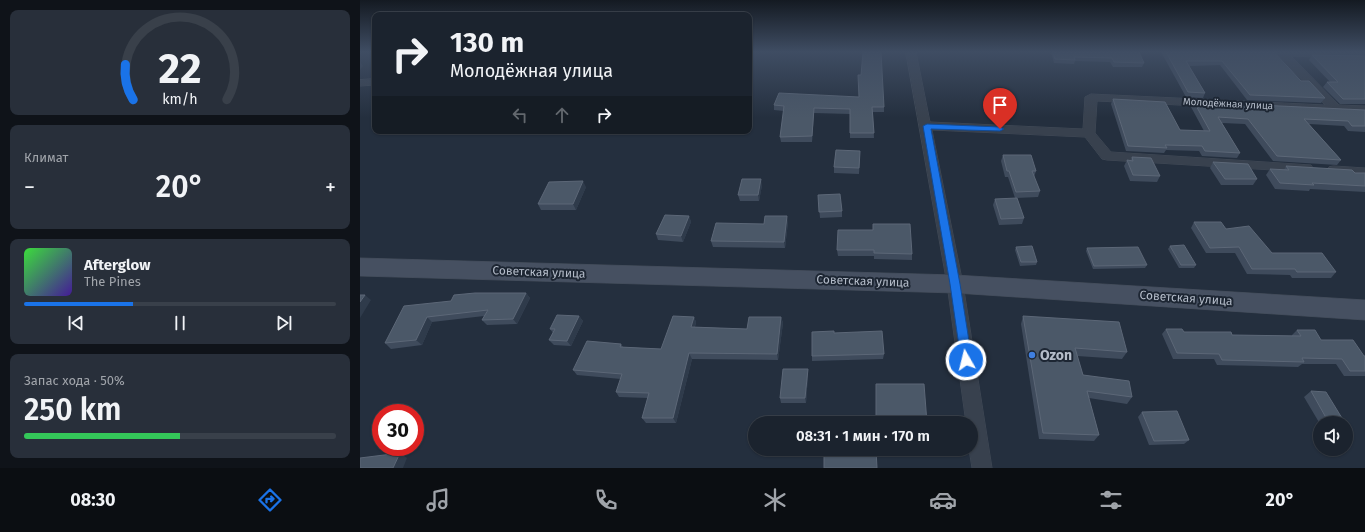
<!DOCTYPE html>
<html lang="ru">
<meta charset="utf-8">
<style>
:root{--surface:#1b232e;--page:#282f3a;--text:#f1f3f6;--muted:#a0a4aa;--line:#39404a;--accent:#1a73e8}
body{margin:0;font-family:"Fira Sans",sans-serif;background:var(--page);color:var(--text);height:100vh;display:flex;flex-direction:column;font-size:15px;white-space:nowrap}
*{box-sizing:border-box;margin:0}
p{font-size:13px;color:var(--muted)}
.icon{flex:none;width:22px;height:22px;fill:none;stroke:currentColor;stroke-width:2;stroke-linecap:round;stroke-linejoin:round}
.map{position:relative;flex:1;overflow:hidden}
.sheet{display:flex;flex-direction:column;gap:10px;padding:10px;background:#0f1319;width:360px}
.sheet>*{flex:none}
.top-card{position:absolute;left:12px;top:12px;width:380px;height:122px;border-radius:8px;box-shadow:0 1px 3px #0004,0 0 0 1px var(--line);background:#1b232e;color:var(--text);overflow:hidden}
.buttons{position:absolute;left:953px;top:416px;display:grid;gap:8px}
.buttons a{display:grid;place-items:center;width:40px;height:40px;border-radius:50%;background:var(--surface);box-shadow:0 1px 3px #0004,0 0 0 1px var(--line);font-size:20px}
.speed{position:absolute;left:12px;top:404px;display:flex;gap:8px;font-size:20px;font-weight:700;text-align:center}
.speed>*{display:grid;place-content:center;width:52px;height:52px;border-radius:50%;background:var(--surface);box-shadow:0 1px 3px #0004,0 0 0 1px var(--line);line-height:1}
.speed .limit{border:6px solid #d22;background:#fff;color:#111}
.pin{position:absolute;display:grid;place-items:center;width:34px;height:34px;color:#fff;margin:-41px -17px;border-radius:50% 50% 50% 0;rotate:-45deg;box-shadow:0 0 4px #0007}
.pin .icon{rotate:45deg}
.me{position:absolute;width:44px;margin:-22px;rotate:352deg;stroke-linejoin:round;filter:drop-shadow(0 0 3px #0008)}
.turn{display:flex;align-items:center;gap:14px;height:84px;padding:0 12px;font-size:18px}
.turn .icon{width:52px;height:52px;stroke-width:2.5}
.turn b{display:block;font-size:28px;line-height:34px}
.lanes{display:flex;align-items:center;height:38px;padding:0 12px;background:#0003;justify-content:center;gap:20px;direction:ltr}
.lanes .off{opacity:.35}
.big{font-size:30px;font-weight:600;line-height:1.1}
.sheet .widget{flex:1;display:flex;flex-direction:column;justify-content:center;gap:6px;min-width:0;padding:0 14px;border-radius:8px;background:var(--page)}
.sheet .dial{align-items:center;gap:0}
.dial svg{height:104px;overflow:visible;fill:none;stroke:var(--line);stroke-width:7;stroke-linecap:round;text-anchor:middle}
.dial text{fill:var(--text);stroke:none}
.song{display:flex;align-items:center;gap:12px}
.cover{width:48px;height:48px;border-radius:6px;background:linear-gradient(135deg,hsl(120 70% 55%),hsl(260 70% 35%))}
.played{height:4px;border-radius:2px;background:linear-gradient(90deg,var(--accent) 35%,var(--line) 35%)}
.keys{display:flex;justify-content:space-around;direction:ltr}
.heat{display:flex;justify-content:space-between;align-items:center;font-size:22px;direction:ltr}
.charge{height:6px;border-radius:3px;background:linear-gradient(90deg,#34c759 50%,var(--line) 0)}
.trip{position:absolute;left:388px;top:416px;width:230px;height:40px;border-radius:20px;background:var(--surface);box-shadow:0 1px 3px #0004,0 0 0 1px var(--line);font-weight:600;line-height:40px;text-align:center}
.tabs{display:flex;height:64px;justify-content:space-around;align-items:center;background:#0b0e12;color:var(--muted)}
.tabs .icon{width:28px;height:28px}
.tabs .active{color:var(--accent)}
.tabs b{font-size:18px;color:var(--text)}
main{display:flex;flex:1;min-height:0}
.map>svg:first-child{display:block}
.lines{fill:none;stroke-linecap:round;stroke-linejoin:round}
.minor-casing{stroke:#414a57;stroke-width:1}
.secondary-casing{stroke:#414a57;stroke-width:1}
.minor{fill:#38414e;fill-rule:evenodd}
.secondary{fill:#465061;fill-rule:evenodd}
.wall{fill:#3f4b5c}
.shaded-wall{fill:#2f3b4b}
.building{fill:#4b5868;stroke:#5c6777}
.route{fill:#1a73e8;stroke:#114b97}
.shop-dot{fill:#3f7fe0;stroke:#1d2633;stroke-width:1.5}
.labels{text-anchor:middle;dominant-baseline:central;stroke-width:4;stroke-linejoin:round;paint-order:stroke}
.far-street-label{font-size:10px;fill:#b4bcc9;stroke:#1d2633}
.street-label{font-size:12px;fill:#b4bcc9;stroke:#1d2633}
.near-poi-label{font-size:14px;font-weight:bold;fill:#b4bcc9;stroke:#1d2633;text-anchor:start}
</style>
<main>
<section class="sheet">
<div class="widget dial"><svg viewBox="0 0 100 80">
<path d="M14 69A42 42 0 1 1 86 69"/>
<path d="M14 69A42 42 0 0 1 8 42" stroke="#1a73e8"/>
<text x="50" y="56" font-size="32" font-weight="700">22</text>
<text x="50" y="72" font-size="11">km/h</text>
</svg></div>
<div class="widget"><p>Климат</p>
<div class="heat"><a>−</a><b class="big">20°</b><a>+</a></div>
</div>
<div class="widget">
<div class="song"><i class="cover"></i><div><b>Afterglow</b><p>The Pines</p></div></div>
<div class="played"></div>
<div class="keys"><svg class="icon" aria-label="previous" viewBox="0 0 24 24"><path d="M18 5L8 12l10 7zM5 5v14"/></svg><svg class="icon" aria-label="pause" viewBox="0 0 24 24"><path d="M8 5v14M16 5v14"/></svg><svg class="icon" aria-label="next" viewBox="0 0 24 24"><path d="M6 5l10 7-10 7zM19 5v14"/></svg></div>
</div>
<div class="widget"><p>Запас хода · 50%</p><b class="big">250 km</b><div class="charge"></div></div>
</section>
<div class="map">
<svg width="1005" height="468" viewBox="0 0 1005 468">
<rect width="100%" height="100%" fill="#242f3e"/>
<g class="lines">
<g class="minor-casing">
<path id="minor" d="M546 52H556L570 122 723 129 725 97 731 94 965 105 919 56 908 55 903 52 1005 53V59L931 56 979 105 1005 106V114L737 101 735 133 751 152 951 165 953 168 951 171 946 172 747 160 742 159 725 137 572 130 603 284 632 468H612L609 449H611V423H606L587 284Z
M15 79V85L0 86V80Z
M974 166 1005 168V176L969 173 967 170 969 167Z"/>
</g>
<g class="secondary-casing">
<path id="secondary" d="M0 258 595 275 1005 300V320L595 293 0 276Z"/>
</g>
<use href="#minor" class="minor"/>
<use href="#secondary" class="secondary"/>
</g>
<path class="wall" d="M691 52H779L784 63 782 67H753L750 62 715 61 714 64 694 63Z
M801 52H914L941 81 965 98 961 103 887 100 860 65 829 66 845 93 843 98 826 97Z
M952 55 1005 56V104H980L963 87 967 82H970L949 60Z
M753 99 820 130 844 131 831 107 834 102 854 107 855 106 898 107 899 105 1005 110V132L988 131 984 126 949 124 981 160 977 165 913 161 885 124 862 123 880 153 877 158 842 156 839 151 806 150 804 153 766 151 751 104Z
M414 105 524 107V112H513L514 138H490V114L454 113 452 142H421L420 137 424 111 414 110Z
M643 155 676 171 674 177 680 191 678 197 655 198 648 177H645L641 161Z
M500 157 499 174 474 173V167Z
M772 157 800 176 797 182 770 181 764 166 767 160 770 161Z
M853 162 897 179 893 185H861L850 168Z
M926 166 995 173H1005V192L950 189 949 191 915 189 906 175 910 169 924 170Z
M402 185 399 201H380L378 195Z
M226 187 216 210H181L178 204Z
M458 195 482 211V217L460 218Z
M635 199 664 218 662 224 639 225 633 205Z
M329 216 331 222 323 242 298 240 296 234Z
M428 222 425 248 353 247 351 241 404 224Z
M834 222 866 229 912 253 976 272 971 278H932L930 275 887 274 875 253H846L831 228Z
M513 230 552 254V260L514 259V256H478L477 250Z
M810 246 836 265 834 268H819L808 249Z
M656 247 677 262 676 265 660 266 655 250Z
M727 248 787 265 785 268 733 269 726 251Z
M166 293 170 298 157 324 127 325 122 320 124 316 72 322 62 345 31 349 25 343 91 301Z
M219 316 223 321 211 346 194 345 189 340 193 333 190 329Z
M663 316 767 352 762 359 717 356 723 375 772 397 767 404 729 398 739 435 734 441 679 439 661 324Z
M334 317 336 322 335 327 387 329 421 317 423 323 418 360 332 359 316 423H286L282 418 288 398 259 397 256 392 261 379 217 375 213 370 261 344 263 347 301 349Z
M806 329 824 332 872 335 932 336V335L937 330 961 340 1005 356V376H984L976 364H942L938 367 857 365 854 359H813L802 334Z
M474 333 524 354 523 359 452 361V356Z
M448 369V375L446 403H421L420 398Z
M951 391 985 423H960V424L944 397Z
M782 412 829 440 824 444 789 445 778 417Z
M986 425 991 434 986 437Z"/>
<path class="shaded-wall" d="M0 61 3 66 0 70Z
M454 108V113L452 142V136Z
M500 151V157L499 174V168Z
M401 179 402 185 399 201 398 195Z
M223 181 226 187 216 210 213 204Z
M329 216 331 222 323 242 321 236Z
M427 216 428 222 425 248 424 242Z
M166 293 170 298 157 324 153 319Z
M5 295 11 300 0 318V302Z
M219 316 223 321 211 346 207 341Z
M67 317 72 322 62 345 56 340Z
M334 317 336 322 333 332 331 327Z
M421 317 423 323 418 360 417 354Z
M329 353 332 359 316 423 313 418Z
M448 369V375L446 403 445 398Z
M40 453 47 458 43 468H33Z"/>
<path class="building" d="M503 52H521L524 107H512L514 133H490V109L454 108 452 136 420 137 424 106 414 105 419 93 499 97 498 75H501Z
M693 52H779L784 63 754 62 752 58 714 57 715 60 695 59Z
M806 52H914L941 81H949L965 98 890 95 862 61H826L845 93 828 92Z
M952 55 1005 56V99H983L967 82H978Z
M753 99 805 102 820 130 850 131 834 102 851 103 854 108 855 106 900 107 899 105 1005 110V126H992L988 121 944 119 981 160 917 156 888 119 858 117 880 153 845 151 842 146 805 145 807 148 768 146Z
M476 150 500 151 499 168 474 167Z
M643 155H671L676 171H672L680 191 656 192 649 171H647Z
M772 157 791 158 800 176 773 175 767 160 773 161Z
M853 162 888 164 897 179H865Z
M926 166 992 170 995 173H1005V186L952 183 954 185 920 183 910 169 929 170Z
M382 179H401L398 195H378Z
M223 181 213 204H178L189 182Z
M480 194 482 211 459 212 458 195Z
M657 198 664 218 641 219 635 199Z
M305 215 329 216 321 236 296 234Z
M405 216H427L424 242 351 241 356 223 404 224Z
M834 222H861L866 229 889 226 912 253H962L976 272H937L935 269H892L879 247 850 248Z
M513 224H550L552 254 514 253V250H477L478 230H513Z
M824 245 836 265H821L810 246Z
M672 246 677 262H661L656 247Z
M778 247 787 265 734 266 727 248Z
M115 293H166L153 319 122 320 128 310 67 317 56 340 25 343 44 306 91 301 94 295Z
M0 295H5L0 302Z
M197 315 219 316 207 341 189 340 195 329H190Z
M313 316 334 317 331 327 387 329 389 317H421L417 354 329 353 313 418H282L289 393 256 392 262 374 213 370 227 341 261 344 260 347 301 349Z
M663 316 759 322 767 352 715 348 723 375 769 381 772 397 727 391 739 435 683 433Z
M806 329H822L824 332H871L872 335 941 336 937 330H955L961 340H993L1004 356H1005V371H990L982 359 942 358 944 362 862 360 859 354 817 353Z
M474 331V333L522 331 524 354 452 356V332Z
M423 369H448L445 398H420Z
M516 384H564L567 423H516Z
M951 391 966 392 985 423H969Z
M817 411 829 440 794 441 782 412Z
M986 425 991 434H986Z
M516 450 517 468H464V452Z
M40 453 33 468H0V458Z"/>
<linearGradient id="sky" x2="0" y2="1"><stop stop-color="#141a22"/><stop offset="0.44" stop-color="#3f4d63"/><stop offset="1" stop-color="#3f4d63" stop-opacity="0"/></linearGradient>
<rect width="1005" height="118" fill="url(#sky)"/>
<path class="route" d="M567 124 640 127 644 129 640 131 571 129 600 284 612 360 610 364 606 365 602 364 601 360 590 284 563 126Z"/>
<circle class="shop-dot" cx="672" cy="355" r="4"/>
<g class="labels">
<g class="far-street-label">
<text transform="translate(868 104) rotate(3)">Молодёжная улица</text>
</g>
<g class="street-label">
<text transform="translate(179 272) rotate(2)">Советская улица</text>
<text transform="translate(503 281) rotate(2)">Советская улица</text>
<text transform="translate(826 298) rotate(4)">Советская улица</text>
</g>
<g class="near-poi-label">
<text x="680" y="355">Ozon</text>
</g>
</g>
</svg>
<div class="buttons">
<a><svg class="icon" aria-label="sound" viewBox="0 0 24 24"><path d="M4 9h4l5-4v14l-5-4H4zM17 9q2 3 0 6"/></svg></a>
</div>
<div class="speed"><div class="limit">30</div></div>
<div class="pin" style="left:640px;top:129px;background:#d93025"><svg class="icon" aria-label="arrive" viewBox="0 0 24 24"><path d="M6 21V4h12l-3 4 3 4H6"/></svg></div>
<svg class="me" style="left:606px;top:360px" viewBox="-20 -20 40 40"><circle r="17" fill="#1a73e8" stroke="#fff" stroke-width="3"/><path d="M0-11L8 9 0 5-8 9z" fill="#fff"/></svg>
<div class="trip">08:31 · 1 мин · 170 m</div>
<div class="top-card">
<div class="turn"><svg class="icon" aria-label="right" viewBox="0 0 24 24"><path d="M7 20v-9h11M14 6l5 5-5 5"/></svg><div><b>130 m</b>Молодёжная улица</div></div>
<div class="lanes"><svg class="icon off" aria-label="left" viewBox="0 0 24 24"><path d="M17 20v-9H6M10 6l-5 5 5 5"/></svg><svg class="icon off" aria-label="ahead" viewBox="0 0 24 24"><path d="M12 20V5M6 11l6-6 6 6"/></svg><svg class="icon" aria-label="right" viewBox="0 0 24 24"><path d="M7 20v-9h11M14 6l5 5-5 5"/></svg></div>
</div>
</div>
</main>
<nav class="tabs">
<b>08:30</b>
<svg class="icon active" aria-label="directions" viewBox="0 0 24 24"><path d="M12 3l9 9-9 9-9-9zM9 14v-3h6M13 9l2 2-2 2"/></svg>
<svg class="icon" aria-label="music" viewBox="0 0 24 24"><path d="M9 18V5l10-2v13"/><circle cx="6" cy="18" r="3"/><circle cx="16" cy="16" r="3"/></svg>
<svg class="icon" aria-label="phone" viewBox="0 0 24 24"><path d="M5 4h4l2 5-3 2q2 4 5 5l2-3 5 2v4C11 20 4 13 5 4z"/></svg>
<svg class="icon" aria-label="climate" viewBox="0 0 24 24"><path d="M12 3v18M4 7l16 10M4 17L20 7"/></svg>
<svg class="icon" aria-label="car" viewBox="0 0 24 24"><path d="M5 17H2v-5l4-1 3-4h7l3 4 3 1v5h-3M9 17h6M6 11h13"/><circle cx="7" cy="17" r="2"/><circle cx="17" cy="17" r="2"/></svg>
<svg class="icon" aria-label="filters" viewBox="0 0 24 24"><path d="M4 7h16M4 17h16"/><circle cx="9" cy="7" r="2"/><circle cx="15" cy="17" r="2"/></svg>
<b>20°</b>
</nav>
